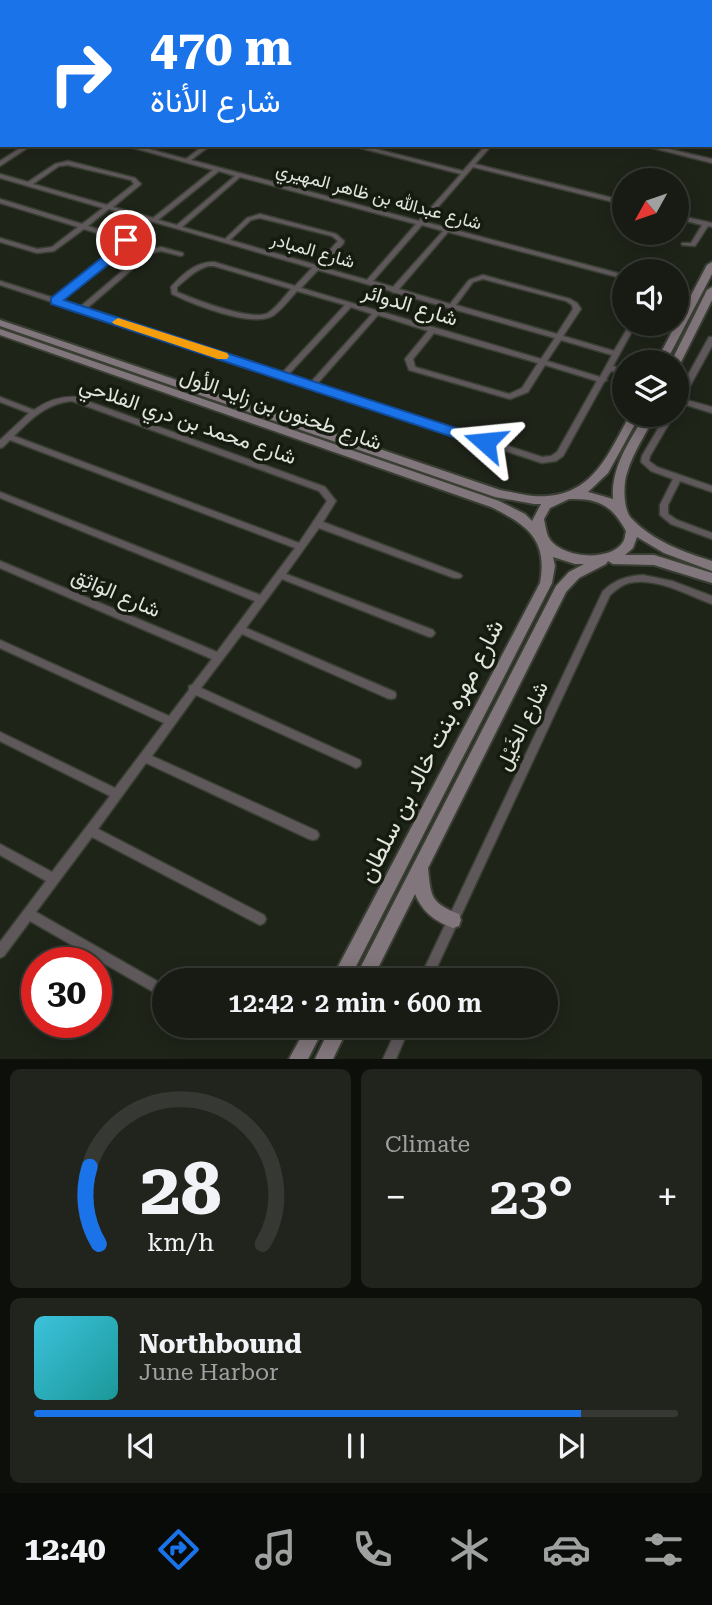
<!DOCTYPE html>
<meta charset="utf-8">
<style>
:root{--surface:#171b13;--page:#20241c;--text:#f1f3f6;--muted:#9ea1a0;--line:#363933;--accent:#1a73e8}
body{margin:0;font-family:"Roboto Serif",Vazirmatn,serif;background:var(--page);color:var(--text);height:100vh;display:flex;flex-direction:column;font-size:26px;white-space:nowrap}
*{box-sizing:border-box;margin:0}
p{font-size:23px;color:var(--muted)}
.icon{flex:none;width:38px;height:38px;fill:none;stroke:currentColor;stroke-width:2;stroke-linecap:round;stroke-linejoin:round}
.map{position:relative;height:1059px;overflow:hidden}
.drawer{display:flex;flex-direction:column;gap:10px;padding:10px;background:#0d0f0a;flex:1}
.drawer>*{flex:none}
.banner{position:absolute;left:0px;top:0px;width:712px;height:147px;box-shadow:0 4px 18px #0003,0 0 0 2px var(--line);background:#1a73e8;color:#fff;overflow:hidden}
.needle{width:46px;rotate:230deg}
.buttons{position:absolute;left:612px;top:168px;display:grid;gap:14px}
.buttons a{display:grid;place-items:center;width:77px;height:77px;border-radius:50%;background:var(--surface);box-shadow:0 4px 18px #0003,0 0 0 2px var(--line);font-size:35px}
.speed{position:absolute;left:21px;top:947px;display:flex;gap:14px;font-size:35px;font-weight:700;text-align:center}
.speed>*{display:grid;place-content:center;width:91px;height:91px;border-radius:50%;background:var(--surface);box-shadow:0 4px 18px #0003,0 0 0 2px var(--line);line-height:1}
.speed .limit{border:10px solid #d22;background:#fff;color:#111}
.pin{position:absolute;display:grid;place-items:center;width:60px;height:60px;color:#fff;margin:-30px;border:4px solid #fff;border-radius:50%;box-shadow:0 2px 7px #0007}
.me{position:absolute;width:77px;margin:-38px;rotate:288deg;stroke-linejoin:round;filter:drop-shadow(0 0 5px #0008)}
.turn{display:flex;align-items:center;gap:24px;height:147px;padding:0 35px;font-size:32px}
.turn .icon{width:91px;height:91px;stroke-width:2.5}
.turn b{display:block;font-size:49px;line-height:60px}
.big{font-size:52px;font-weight:600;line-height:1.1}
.drawer .card{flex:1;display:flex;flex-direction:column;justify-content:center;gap:10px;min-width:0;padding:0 24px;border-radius:10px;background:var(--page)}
.drawer .dial{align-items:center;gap:0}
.dial svg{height:182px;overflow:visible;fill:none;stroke:var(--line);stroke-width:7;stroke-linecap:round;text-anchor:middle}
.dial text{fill:var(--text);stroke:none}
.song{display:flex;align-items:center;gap:21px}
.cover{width:84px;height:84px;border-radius:10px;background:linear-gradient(135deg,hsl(190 70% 55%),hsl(180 70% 35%))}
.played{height:7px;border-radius:4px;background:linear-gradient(90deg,var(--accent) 85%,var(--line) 85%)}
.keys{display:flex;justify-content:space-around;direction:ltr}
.heat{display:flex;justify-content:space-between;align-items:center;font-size:38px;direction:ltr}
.drawer .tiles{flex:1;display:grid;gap:10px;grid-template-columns:1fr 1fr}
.card:last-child{grid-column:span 2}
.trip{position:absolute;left:152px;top:968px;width:406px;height:70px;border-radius:35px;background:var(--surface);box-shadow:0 4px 18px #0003,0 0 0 2px var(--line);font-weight:600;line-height:70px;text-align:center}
.dock{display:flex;height:112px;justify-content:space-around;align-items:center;background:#090b08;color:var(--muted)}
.dock .icon{width:49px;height:49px}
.dock .selected{color:var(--accent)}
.dock b{font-size:32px;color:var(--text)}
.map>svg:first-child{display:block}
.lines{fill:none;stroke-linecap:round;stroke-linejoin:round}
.stream{stroke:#788b5b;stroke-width:2}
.street-casing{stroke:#3a3f34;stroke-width:3}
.secondary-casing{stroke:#3a3f34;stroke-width:4}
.primary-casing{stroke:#3a3f34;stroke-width:4}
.street{fill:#5f585b;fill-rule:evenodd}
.secondary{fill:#81767b;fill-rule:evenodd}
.primary{fill:#9c8d94;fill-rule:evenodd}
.route{fill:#1a73e8;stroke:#114b97;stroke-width:2}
.slow{fill:#f59e0b}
.labels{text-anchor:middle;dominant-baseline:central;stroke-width:7;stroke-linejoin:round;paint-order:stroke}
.far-street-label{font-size:18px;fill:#e1e5dd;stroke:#161b0f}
.street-label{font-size:21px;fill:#e1e5dd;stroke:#161b0f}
.near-street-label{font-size:24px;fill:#e1e5dd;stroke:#161b0f}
</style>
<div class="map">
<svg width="712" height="1059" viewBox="0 0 712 1059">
<rect width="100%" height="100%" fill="#1f2419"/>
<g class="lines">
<path class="stream" d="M639 0 646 2"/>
<g class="street-casing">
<path id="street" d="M125 0H130L128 2H123Z
M176 0H184L189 2H180Z
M352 0H360L364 2H355Z
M591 0H599L604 2H595Z
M710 23H712V25H710Z
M0 52 2 53V56H0Z
M710 74H712V78H710Z
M0 110H2V114H0Z
M710 115H712V119H710Z
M25 145H32L0 166V161Z
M123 145H134L186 159 204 145H211L191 160 419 221 461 174 349 145H360L463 171 486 145H492L475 164 625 201V205L473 167 425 222 625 275V279L448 232 399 289 450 304 469 280 483 275 570 299 577 303 581 309 563 336 614 351 630 324H636L613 366 625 370V374L611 371 606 379 607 380 604 382 563 456 556 461 542 463 0 285V281L54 298 121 245 122 241 84 229 54 251 37 253 0 242V238L37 249 52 247 78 227 0 203V199L82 224 103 208 0 178V174L28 182 55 164 68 161 135 178 141 184 140 185 113 207 153 218 213 170ZM68 165 131 180 134 184 107 205 33 184 59 166ZM219 171 235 176 177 225 158 220ZM240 177 416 224 367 280 321 267 343 244 344 241 336 234 260 214 247 218 225 239 182 227ZM109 209 312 268 295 286 214 262C195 262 183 274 171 287L172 294C192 304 254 329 274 315 282 309 290 299 297 291L345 305 282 373 86 309 151 253 161 251 181 256 183 255V253L161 247 147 250 80 307 60 300 127 246 129 240 128 239 88 226ZM260 218 332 236 338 241 316 265 230 240 251 220ZM422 225 443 231 393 287 373 281ZM208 266H214L291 289C285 296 275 309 268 313 252 322 194 299 177 292V287C187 279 195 270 208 266ZM318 270 391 291 392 292 396 293 555 338 541 359 301 288ZM483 279 566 301 572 305 573 309 557 334 456 305 473 282ZM351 307 372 314 311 382 288 375ZM378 315 428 331 405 359 409 370 510 399 528 392 545 365 597 381 557 452 551 456 542 457 317 384ZM434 333 538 363 522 388 509 394 415 367 413 359ZM561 340 612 355 600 377 547 361Z
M641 145H652L712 159V163Z
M677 215 712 223V227L708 226 695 246 682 245V243H691L702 225 677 219Z
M709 337H712V346L683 399 712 407V413L680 403 677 404V395Z
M0 397 34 410C47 401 60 396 76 397L325 487 336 501 323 522 460 574 462 576 460 578H454L319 528 286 574 433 630 435 633 433 636 430 637 427 636 282 579 246 628 395 692 396 695 395 698 391 699 387 698 242 634 201 688 360 760 361 763 360 766 356 768 352 766 196 695 152 756 317 831 319 835 317 839 313 840 309 839 146 763 98 829 264 915 266 919 264 923 260 925 256 923 92 837 36 912 164 985V998L30 921 4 956 0 958V942L46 881 0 855V844L52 872 110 796 0 741V732L115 788 164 723 0 648V640L169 716 189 690V686L192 685 212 659 0 568V561L217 652 255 601 0 498V492L260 595 295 548 10 440 3 447 0 448V440L29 413 0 402ZM72 401 319 491 327 501 299 543 14 436C31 419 47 403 72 401Z
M666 415H674L650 456 649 461 657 467 712 486V492L680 481 668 505V514L677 520 712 533V539L671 524 660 515V505L673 479 651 471 641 462 642 456Z
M643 575 672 581 712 596V604C687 595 657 577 629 583 621 585 616 590 610 595L431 980H419L603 591C615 580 626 576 643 575Z
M398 1026H410L396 1059H383Z"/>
</g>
<g class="secondary-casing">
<path id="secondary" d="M712 262V274L666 362H656L707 265Z
M712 287V300L681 362 677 365V362H671L707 290Z
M0 320 500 490C511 492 522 495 533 496 591 500 606 458 630 415H640L608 473 588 492 613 499C611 467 629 442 645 415H655C646 434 633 452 627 473 623 484 623 511 632 519 653 541 683 552 712 561V571L664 553 637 537 633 548 625 555H654L712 573V583L654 565 613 564 608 561 606 564 579 578 566 592 428 868C431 896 430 903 459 914L461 920 459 926 453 928C435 921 423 913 415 894L372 980H354L556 586 569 572 584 564H575L553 557 555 566 552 583 349 980H331L540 583C548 539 527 525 491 507L0 335V329L499 501 525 514 532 521 541 504H534L495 497 0 326ZM569 499C598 498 612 505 626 531 625 535 625 539 623 542 610 563 558 558 548 536 546 531 545 524 544 519L550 508Z
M307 1026H325L308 1059H289Z
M331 1026H349L333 1059H315Z"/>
</g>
<g class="primary-casing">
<path id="primary" d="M246 0 263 2H248Z
M274 0 291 2H276Z
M710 97H712V103H710Z"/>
</g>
<use href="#street" class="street"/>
<use href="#secondary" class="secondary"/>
<use href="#primary" class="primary"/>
</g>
<path class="route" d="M122 238 132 240 129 248 64 300 490 439 492 442 485 447 480 446 51 304V298L119 244Z"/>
<path class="slow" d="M118 318 227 353 229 356 227 359H218L114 324 112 322Z"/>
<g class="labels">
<g class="far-street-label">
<text transform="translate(379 196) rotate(15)">شارع عبدالله بن ظاهر المهيري</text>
<text transform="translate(313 250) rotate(16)">شارع المبادر</text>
</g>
<g class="street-label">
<text transform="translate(410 305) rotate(17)">شارع الدوائر</text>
<text transform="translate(281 409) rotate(19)">شارع طحنون بن زايد الأول</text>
<text transform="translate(188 421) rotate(19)">شارع محمد بن دري الفلاحي</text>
<text transform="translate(116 593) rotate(23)">شارع الوَاثِق</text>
<text transform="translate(522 726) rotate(-65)">شارع الخَيْل</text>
</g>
<g class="near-street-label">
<text transform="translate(431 751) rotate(-63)">شارع مهره بنت خالد بن سلطان</text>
</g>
</g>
</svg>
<div class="buttons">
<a><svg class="needle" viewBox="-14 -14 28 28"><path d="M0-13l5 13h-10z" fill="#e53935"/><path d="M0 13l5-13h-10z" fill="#9ea1a0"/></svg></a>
<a><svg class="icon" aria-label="sound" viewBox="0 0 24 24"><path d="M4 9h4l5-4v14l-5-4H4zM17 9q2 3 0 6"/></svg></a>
<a><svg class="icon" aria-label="layers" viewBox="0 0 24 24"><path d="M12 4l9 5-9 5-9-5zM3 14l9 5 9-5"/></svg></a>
</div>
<div class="speed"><div class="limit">30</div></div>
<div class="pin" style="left:126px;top:240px;background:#d93025"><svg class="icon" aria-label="arrive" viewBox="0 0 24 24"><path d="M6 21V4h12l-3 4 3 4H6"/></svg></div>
<svg class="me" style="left:485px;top:442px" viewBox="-20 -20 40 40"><path d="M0-17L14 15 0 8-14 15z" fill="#1a73e8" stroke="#fff" stroke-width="4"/></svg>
<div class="trip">12:42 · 2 min · 600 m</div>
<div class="banner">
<div class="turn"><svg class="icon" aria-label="right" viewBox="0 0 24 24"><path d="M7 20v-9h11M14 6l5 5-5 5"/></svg><div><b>470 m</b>شارع الأناة</div></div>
</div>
</div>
<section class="drawer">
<div class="tiles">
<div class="card dial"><svg viewBox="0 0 100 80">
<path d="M14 69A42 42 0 1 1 86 69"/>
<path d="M14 69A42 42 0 0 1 10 35" stroke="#1a73e8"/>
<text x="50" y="56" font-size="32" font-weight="700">28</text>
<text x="50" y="72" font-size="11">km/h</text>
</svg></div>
<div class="card"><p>Climate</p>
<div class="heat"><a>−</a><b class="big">23°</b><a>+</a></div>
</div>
<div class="card">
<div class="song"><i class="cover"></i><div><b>Northbound</b><p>June Harbor</p></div></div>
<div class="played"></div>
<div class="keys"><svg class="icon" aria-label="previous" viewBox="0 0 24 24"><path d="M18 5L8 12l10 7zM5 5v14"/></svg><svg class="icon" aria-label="pause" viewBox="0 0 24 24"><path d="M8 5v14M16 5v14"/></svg><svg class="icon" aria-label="next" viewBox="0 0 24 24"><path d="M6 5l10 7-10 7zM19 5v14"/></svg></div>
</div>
</div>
</section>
<nav class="dock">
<b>12:40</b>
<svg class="icon selected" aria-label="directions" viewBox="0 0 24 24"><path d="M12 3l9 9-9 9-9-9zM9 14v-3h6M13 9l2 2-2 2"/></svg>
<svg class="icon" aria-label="music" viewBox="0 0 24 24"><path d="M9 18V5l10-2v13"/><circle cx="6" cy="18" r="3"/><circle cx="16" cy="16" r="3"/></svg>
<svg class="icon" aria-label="phone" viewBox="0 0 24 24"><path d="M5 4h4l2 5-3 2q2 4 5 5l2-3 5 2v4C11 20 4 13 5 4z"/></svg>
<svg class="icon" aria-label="climate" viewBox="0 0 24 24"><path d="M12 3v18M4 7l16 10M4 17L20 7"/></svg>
<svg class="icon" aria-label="car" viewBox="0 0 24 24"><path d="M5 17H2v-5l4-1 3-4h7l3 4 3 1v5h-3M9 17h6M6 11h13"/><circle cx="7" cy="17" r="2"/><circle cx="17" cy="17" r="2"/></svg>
<svg class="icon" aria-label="filters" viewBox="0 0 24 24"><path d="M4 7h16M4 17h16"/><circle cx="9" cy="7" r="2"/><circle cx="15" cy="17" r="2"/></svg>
</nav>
